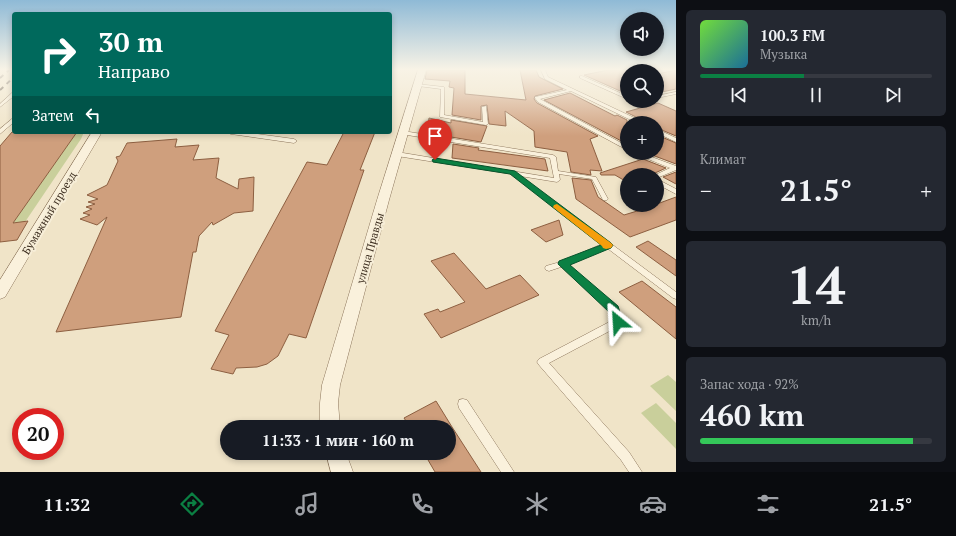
<!DOCTYPE html>
<html lang="ru">
<meta charset="utf-8">
<style>
:root{--surface:#171b24;--page:#242831;--text:#f1f3f6;--muted:#9ea1a6;--line:#363941;--accent:#0b8043}
body{margin:0;font-family:"PT Serif",serif;background:var(--page);color:var(--text);height:100vh;display:flex;flex-direction:column;font-size:15px;white-space:nowrap}
*{box-sizing:border-box;margin:0}
p{font-size:13px;color:var(--muted)}
.icon{flex:none;width:22px;height:22px;fill:none;stroke:currentColor;stroke-width:2;stroke-linecap:round;stroke-linejoin:round}
.map{position:relative;flex:1;overflow:hidden}
.panel{display:flex;flex-direction:column;gap:10px;padding:10px;background:#0d0f14;width:280px}
.panel>*{flex:none}
.banner{position:absolute;left:12px;top:12px;width:380px;height:122px;border-radius:4px;box-shadow:0 2px 6px #0003;background:#00695c;color:#fff;overflow:hidden}
.controls{position:absolute;left:620px;top:12px;display:grid;gap:8px}
.controls a{display:grid;place-items:center;width:44px;height:44px;border-radius:50%;background:var(--surface);box-shadow:0 2px 6px #0003;font-size:20px}
.speed{position:absolute;left:12px;top:408px;display:flex;gap:8px;font-size:20px;font-weight:700;text-align:center}
.speed>*{display:grid;place-content:center;width:52px;height:52px;border-radius:50%;background:var(--surface);box-shadow:0 2px 6px #0003;line-height:1}
.speed .limit{border:6px solid #d22;background:#fff;color:#111}
.pin{position:absolute;display:grid;place-items:center;width:34px;height:34px;color:#fff;margin:-41px -17px;border-radius:50% 50% 50% 0;rotate:-45deg;box-shadow:0 0 4px #0007}
.pin .icon{rotate:45deg}
.me{position:absolute;width:44px;margin:-22px;rotate:333deg;stroke-linejoin:round;filter:drop-shadow(0 0 3px #0008)}
.turn{display:flex;align-items:center;gap:14px;height:84px;padding:0 20px;font-size:18px}
.turn .icon{width:52px;height:52px;stroke-width:2.5}
.turn b{display:block;font-size:28px;line-height:34px}
.then{display:flex;align-items:center;height:38px;padding:0 20px;background:#0003;gap:8px;font-size:15px}
.big{font-size:30px;font-weight:700;line-height:1.1}
.panel .widget{flex:1;display:flex;flex-direction:column;justify-content:center;gap:6px;min-width:0;padding:0 14px;border-radius:6px;background:var(--page)}
.panel .dial{align-items:center;gap:0}
.dial b{font-size:52px;line-height:1}
.song{display:flex;align-items:center;gap:12px}
.cover{width:48px;height:48px;border-radius:6px;background:linear-gradient(135deg,hsl(100 70% 55%),hsl(200 70% 35%))}
.played{height:4px;border-radius:2px;background:linear-gradient(90deg,var(--accent) 45%,var(--line) 45%)}
.keys{display:flex;justify-content:space-around;direction:ltr}
.heat{display:flex;justify-content:space-between;align-items:center;font-size:22px;direction:ltr}
.charge{height:6px;border-radius:3px;background:linear-gradient(90deg,#34c759 92%,var(--line) 0)}
.trip{position:absolute;left:220px;top:420px;width:236px;height:40px;border-radius:20px;background:var(--surface);box-shadow:0 2px 6px #0003;font-weight:700;line-height:40px;text-align:center}
.tab-bar{display:flex;height:64px;justify-content:space-around;align-items:center;background:#090b0e;color:var(--muted)}
.tab-bar .icon{width:28px;height:28px}
.tab-bar .active{color:var(--accent)}
.tab-bar b{font-size:18px;color:var(--text)}
main{display:flex;flex:1;min-height:0}
.map>svg:first-child{display:block}
.green{fill:#c9cf9b}
.building{fill:#cf9f7d;stroke:#8d5f41}
.lines{fill:none;stroke-linecap:round;stroke-linejoin:round}
.service-casing{stroke:#8d765c;stroke-width:1}
.minor-casing{stroke:#8d765c;stroke-width:1}
.service{fill:#faf1dc;fill-rule:evenodd}
.minor{fill:#faf1dc;fill-rule:evenodd}
.rail{stroke:#3d2e20;stroke-width:2;stroke-dasharray:4.5 4.5;stroke-linecap:butt}
.route{fill:#0b8043;stroke:#07532c}
.slow{fill:#f59e0b}
.labels{text-anchor:middle;dominant-baseline:central;stroke-width:4;stroke-linejoin:round;paint-order:stroke}
.street-label{font-size:11px;fill:#3d2e20;stroke:#f7eed8}
</style>
<main>
<div class="map">
<svg width="676" height="472" viewBox="0 0 676 472">
<rect width="100%" height="100%" fill="#f0e4c8"/>
<path class="green" d="M77 132H84L81 139 25 222 13 223Z
M668 375 676 382V411L650 386Z
M656 403 676 423V449L641 413Z"/>
<path class="building" d="M427 70H465V94L526 100 520 70H536L539 77 563 89 535 96 534 99 537 103 598 136 590 139 602 171 590 170 591 175 571 172 567 152 535 147 534 131 505 111 506 126 489 124 487 105 481 106V120L452 115 454 88 449 87 450 81 425 79Z
M608 70H627V94L584 75Z
M676 70V89L657 93V74Z
M570 93 615 116 617 115 627 120V144L544 100Z
M658 103 676 111V136L657 128V123H645L644 121 626 112Z
M429 118 451 123V120L487 126 481 142 427 133Z
M12 132H77L13 223 28 221 17 240 0 242V146Z
M344 132H375L360 170H364L306 338 289 334 278 356 267 364 257 367 236 368 233 374 211 369 229 335 215 331 307 162 327 165Z
M657 135 676 143V164L652 155 657 154Z
M177 139 175 147 199 145 193 160 219 158 216 178 238 189 239 179 254 177 253 211 234 213 213 225 212 222 199 236 196 252H193L181 317 56 332 107 217 97 225 80 219 90 215 83 213 92 209 86 207 95 204 88 202 98 199 87 195 107 185 118 161 116 157 120 156 127 143Z
M453 144 479 148 478 150 545 159 548 171 452 158Z
M643 159 666 168 655 173 646 175H627V182L615 175H601L600 173Z
M676 172V184L663 177Z
M572 178 591 180 598 197 624 215 657 205V204L676 197V220L630 237 576 199Z
M559 220 563 235 546 242 531 230Z
M648 241 676 260V276L636 247Z
M454 253 486 289 520 275 539 295 441 338 424 314 438 309 440 312 465 302 431 261Z
M642 281 676 307V339L619 292Z
M436 401 452 427 481 472H435L424 453H449V427H410L404 418Z"/>
<g class="lines">
<g class="service-casing">
<path id="service" d="M541 70H545L548 77 643 122V123H637L571 91 540 99 627 146V150L538 102 535 98V97L567 90 545 79Z
M580 76H582L627 96V99L580 78Z
M417 84 444 87V115L483 122 482 107 486 106 488 124 486 125 440 117 441 89 418 86 416 85Z
M676 92V94L657 98V96Z
M12 93H14V96L0 107V104Z
M12 119H14V122L0 134V129Z
M657 129 676 138V142L657 133Z
M403 131 553 155 556 157 558 171 596 177 608 199 607 200H603L592 179 559 174 560 180 557 182 520 176 676 292V299L673 298 607 248 568 265 617 306 622 322 621 325 549 363 629 452 642 472H629L621 460 539 365 537 362 539 359 613 320 610 311 561 267 549 271 546 270 545 268 546 266 560 262 602 244 511 174 397 156 394 154 397 152 554 178 550 158 401 134V132Z
M228 132H242L294 139 297 141 294 143 231 134Z
M633 153H641L676 166V170L657 178V175H655L670 168Z
M657 179 676 189V194L657 184Z
M463 399 467 400 514 472H501L459 408 458 404 459 400Z"/>
</g>
<g class="minor-casing">
<path id="minor" d="M418 70H426L389 200 340 385 338 403 340 427H320V403L322 385 377 200Z
M92 132H102L5 297 0 299V280Z
M326 453H346L353 472H331Z"/>
</g>
<use href="#service" class="service"/>
<use href="#minor" class="minor"/>
<path class="rail" d="M0 78 9 70
M0 90 14 77"/>
</g>
<linearGradient id="sky" x2="0" y2="1"><stop stop-color="#8fbad6"/><stop offset="0.51" stop-color="#f8f3e6"/><stop offset="1" stop-color="#f8f3e6" stop-opacity="0"/></linearGradient>
<rect width="676" height="136" fill="url(#sky)"/>
<path class="route" d="M435 158 515 171 611 243 613 245 611 248 570 265 618 306 623 322 621 325 618 327 614 325 609 312 558 264 559 261 601 245 510 174 433 162 432 160Z"/>
<path class="slow" d="M557 204 611 243 613 245 611 248 606 249 603 248 602 246 554 208 553 207 554 205Z"/>
<g class="labels">
<g class="street-label">
<text transform="translate(49 213) rotate(-59)">Бумажный проезд</text>
<text transform="translate(370 248) rotate(-74)">улица Правды</text>
</g>
</g>
</svg>
<div class="controls">
<a><svg class="icon" aria-label="sound" viewBox="0 0 24 24"><path d="M4 9h4l5-4v14l-5-4H4zM17 9q2 3 0 6"/></svg></a>
<a><svg class="icon" aria-label="search" viewBox="0 0 24 24"><circle cx="10" cy="10" r="6"/><path d="M15 15l6 6"/></svg></a>
<a>+</a>
<a>−</a>
</div>
<div class="speed"><div class="limit">20</div></div>
<div class="pin" style="left:435px;top:160px;background:#d93025"><svg class="icon" aria-label="arrive" viewBox="0 0 24 24"><path d="M6 21V4h12l-3 4 3 4H6"/></svg></div>
<svg class="me" style="left:618px;top:322px" viewBox="-20 -20 40 40"><path d="M0-17L14 15 0 8-14 15z" fill="#0b8043" stroke="#fff" stroke-width="4"/></svg>
<div class="trip">11:33 · 1 мин · 160 m</div>
<div class="banner">
<div class="turn"><svg class="icon" aria-label="right" viewBox="0 0 24 24"><path d="M7 20v-9h11M14 6l5 5-5 5"/></svg><div><b>30 m</b>Направо</div></div>
<div class="then">Затем<svg class="icon" aria-label="left" viewBox="0 0 24 24"><path d="M17 20v-9H6M10 6l-5 5 5 5"/></svg></div>
</div>
</div>
<section class="panel">
<div class="widget">
<div class="song"><i class="cover"></i><div><b>100.3 FM</b><p>Музыка</p></div></div>
<div class="played"></div>
<div class="keys"><svg class="icon" aria-label="previous" viewBox="0 0 24 24"><path d="M18 5L8 12l10 7zM5 5v14"/></svg><svg class="icon" aria-label="pause" viewBox="0 0 24 24"><path d="M8 5v14M16 5v14"/></svg><svg class="icon" aria-label="next" viewBox="0 0 24 24"><path d="M6 5l10 7-10 7zM19 5v14"/></svg></div>
</div>
<div class="widget"><p>Климат</p>
<div class="heat"><a>−</a><b class="big">21.5°</b><a>+</a></div>
</div>
<div class="widget dial"><b>14</b><p>km/h</p></div>
<div class="widget"><p>Запас хода · 92%</p><b class="big">460 km</b><div class="charge"></div></div>
</section>
</main>
<nav class="tab-bar">
<b>11:32</b>
<svg class="icon active" aria-label="directions" viewBox="0 0 24 24"><path d="M12 3l9 9-9 9-9-9zM9 14v-3h6M13 9l2 2-2 2"/></svg>
<svg class="icon" aria-label="music" viewBox="0 0 24 24"><path d="M9 18V5l10-2v13"/><circle cx="6" cy="18" r="3"/><circle cx="16" cy="16" r="3"/></svg>
<svg class="icon" aria-label="phone" viewBox="0 0 24 24"><path d="M5 4h4l2 5-3 2q2 4 5 5l2-3 5 2v4C11 20 4 13 5 4z"/></svg>
<svg class="icon" aria-label="climate" viewBox="0 0 24 24"><path d="M12 3v18M4 7l16 10M4 17L20 7"/></svg>
<svg class="icon" aria-label="car" viewBox="0 0 24 24"><path d="M5 17H2v-5l4-1 3-4h7l3 4 3 1v5h-3M9 17h6M6 11h13"/><circle cx="7" cy="17" r="2"/><circle cx="17" cy="17" r="2"/></svg>
<svg class="icon" aria-label="filters" viewBox="0 0 24 24"><path d="M4 7h16M4 17h16"/><circle cx="9" cy="7" r="2"/><circle cx="15" cy="17" r="2"/></svg>
<b>21.5°</b>
</nav>
